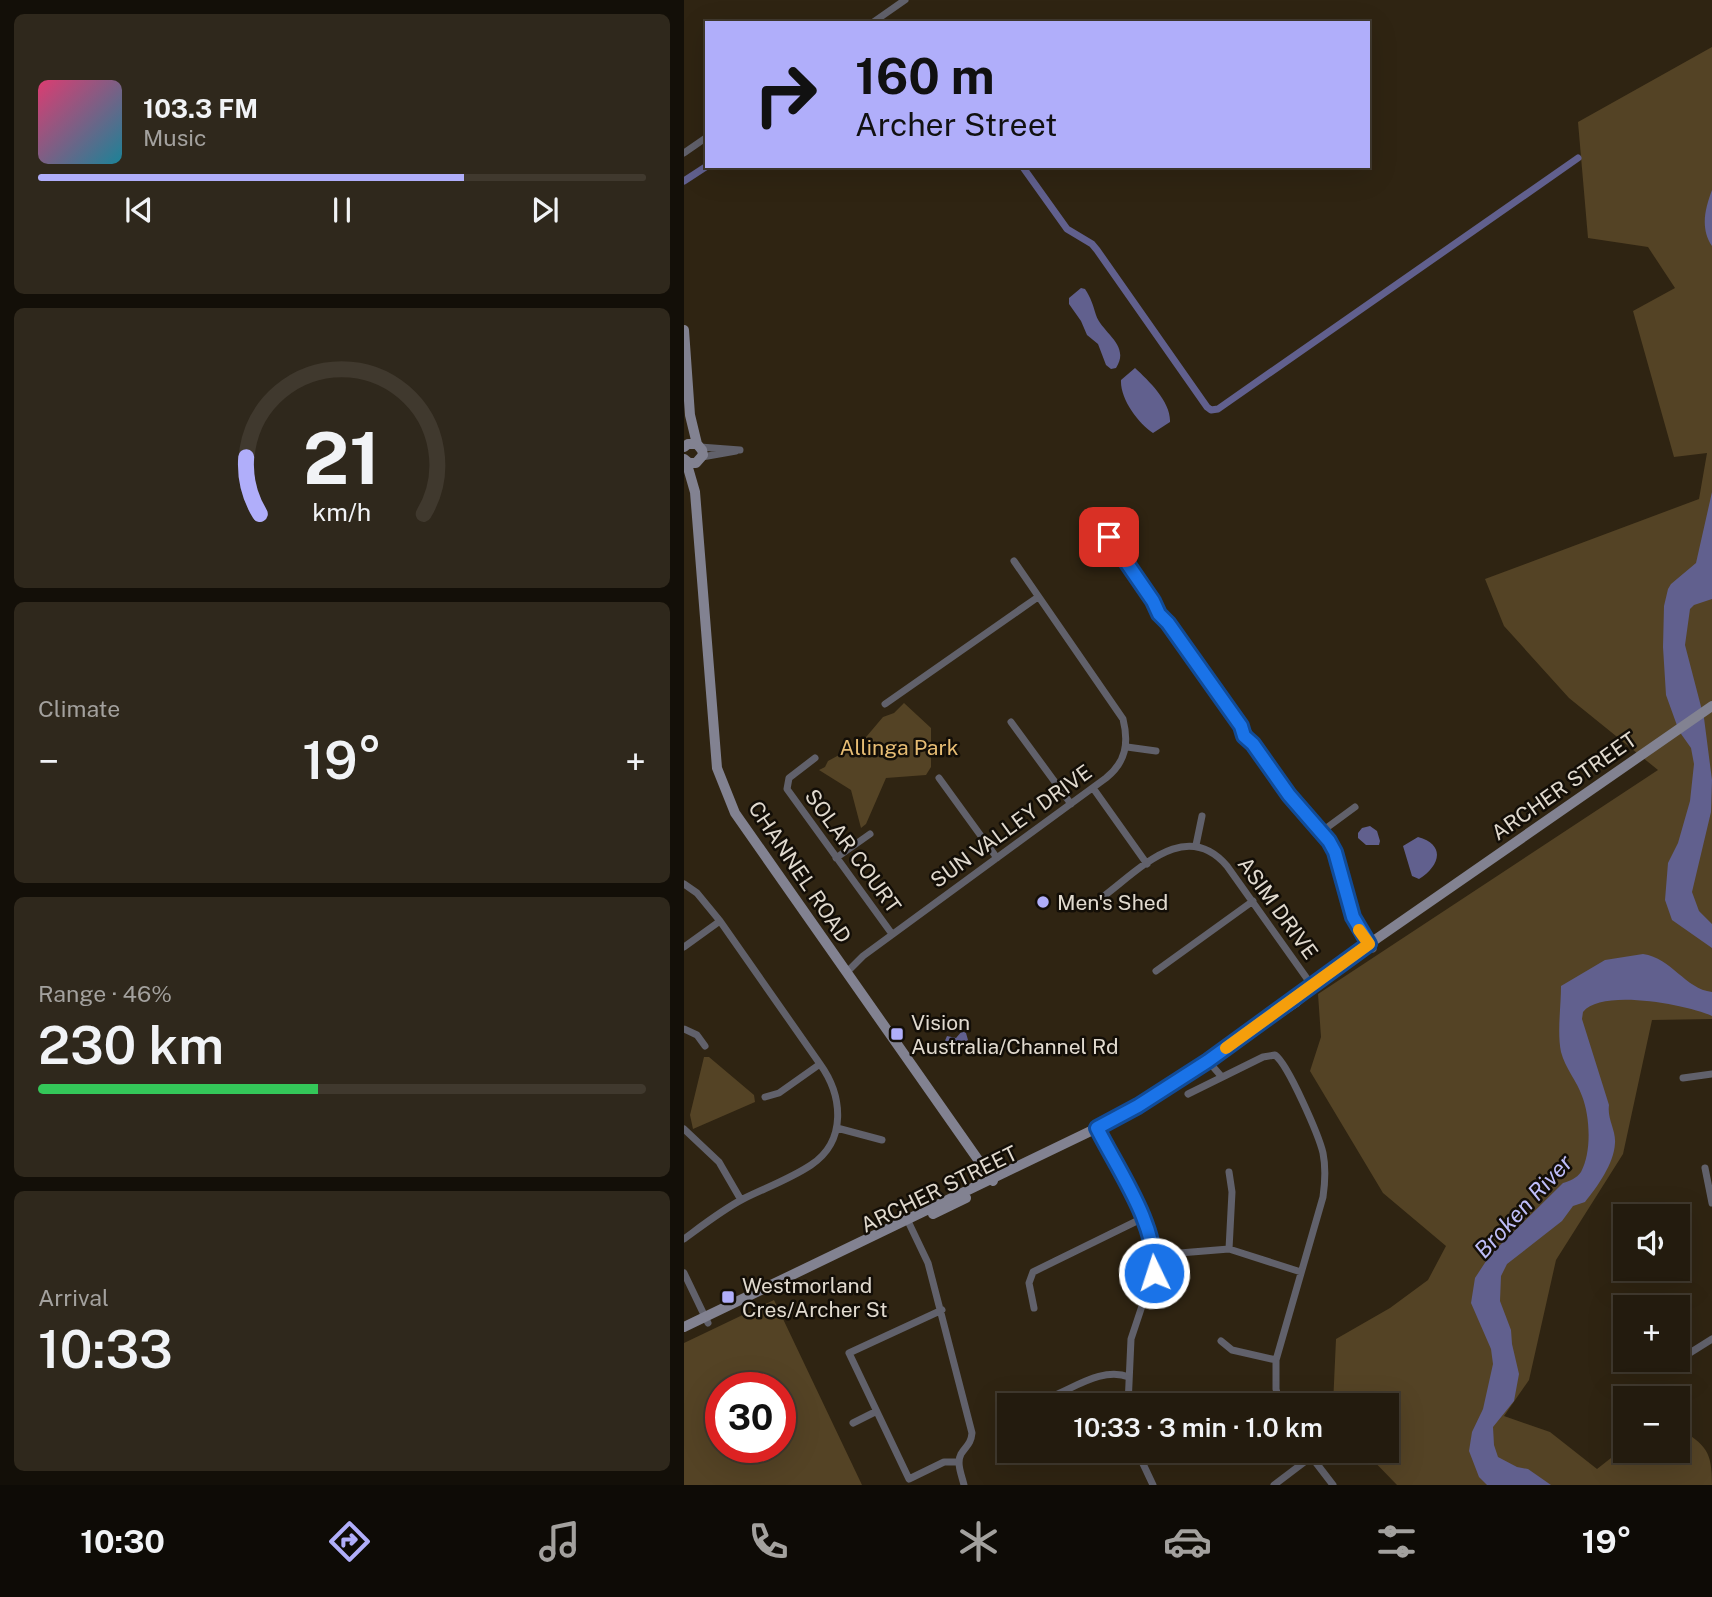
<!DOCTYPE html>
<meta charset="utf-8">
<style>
:root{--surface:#231b0e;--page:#2f281c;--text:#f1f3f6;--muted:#a3a19e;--line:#40392e;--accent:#b0aefa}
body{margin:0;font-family:"Public Sans",sans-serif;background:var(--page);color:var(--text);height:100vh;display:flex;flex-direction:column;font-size:26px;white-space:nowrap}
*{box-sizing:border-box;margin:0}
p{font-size:23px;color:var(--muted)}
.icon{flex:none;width:38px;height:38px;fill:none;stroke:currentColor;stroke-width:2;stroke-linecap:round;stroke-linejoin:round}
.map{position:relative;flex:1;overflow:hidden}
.details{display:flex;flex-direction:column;gap:14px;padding:14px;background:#130f08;width:684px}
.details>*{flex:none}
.top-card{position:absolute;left:21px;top:21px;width:665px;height:147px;border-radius:0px;box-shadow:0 7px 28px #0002,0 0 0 2px var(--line);background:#b0aefa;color:#111;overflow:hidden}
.tools{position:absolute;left:929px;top:1204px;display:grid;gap:14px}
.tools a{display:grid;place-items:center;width:77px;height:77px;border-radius:0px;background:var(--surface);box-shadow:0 7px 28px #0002,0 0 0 2px var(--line);font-size:35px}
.speed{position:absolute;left:21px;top:1372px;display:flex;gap:14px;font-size:35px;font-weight:700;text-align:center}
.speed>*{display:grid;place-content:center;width:91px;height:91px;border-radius:50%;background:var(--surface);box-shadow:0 7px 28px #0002,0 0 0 2px var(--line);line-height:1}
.speed .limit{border:10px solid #d22;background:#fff;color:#111}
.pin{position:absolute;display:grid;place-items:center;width:60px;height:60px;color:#fff;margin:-30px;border-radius:14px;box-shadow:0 4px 10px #0006}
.me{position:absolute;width:77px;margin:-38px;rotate:356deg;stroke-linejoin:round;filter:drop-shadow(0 0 5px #0008)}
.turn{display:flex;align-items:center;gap:24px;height:147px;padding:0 35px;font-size:32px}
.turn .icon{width:91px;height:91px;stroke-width:2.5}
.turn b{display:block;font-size:49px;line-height:60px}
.big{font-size:52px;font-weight:600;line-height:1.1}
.details .tile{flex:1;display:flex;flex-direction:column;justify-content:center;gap:10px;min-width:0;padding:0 24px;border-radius:10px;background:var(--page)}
.details .dial{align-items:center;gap:0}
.dial svg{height:182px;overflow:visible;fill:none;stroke:var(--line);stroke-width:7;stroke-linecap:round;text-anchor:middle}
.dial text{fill:var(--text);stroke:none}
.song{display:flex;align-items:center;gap:21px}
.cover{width:84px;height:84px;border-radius:10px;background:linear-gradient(135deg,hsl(340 70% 55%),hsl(190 70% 35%))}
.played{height:7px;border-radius:4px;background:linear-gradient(90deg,var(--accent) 70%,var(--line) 70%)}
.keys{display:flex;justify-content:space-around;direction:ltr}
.heat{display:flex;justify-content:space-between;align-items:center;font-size:38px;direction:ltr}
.charge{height:10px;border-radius:5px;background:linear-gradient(90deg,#34c759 46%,var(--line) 0)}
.trip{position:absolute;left:313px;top:1393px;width:402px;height:70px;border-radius:0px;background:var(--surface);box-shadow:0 7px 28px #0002,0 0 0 2px var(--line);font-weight:600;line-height:70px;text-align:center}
.tabs{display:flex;height:112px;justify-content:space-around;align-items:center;background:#0e0b06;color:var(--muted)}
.tabs .icon{width:49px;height:49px}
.tabs .selected{color:var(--accent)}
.tabs b{font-size:32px;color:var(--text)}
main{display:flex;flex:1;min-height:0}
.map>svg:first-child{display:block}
.green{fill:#544325;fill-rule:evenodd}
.water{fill:#61608e}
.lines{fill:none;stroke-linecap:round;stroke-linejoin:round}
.canal{stroke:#61608e;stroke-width:7}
.street{stroke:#61616b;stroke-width:7}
.secondary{stroke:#828291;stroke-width:10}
.route-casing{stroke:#114b97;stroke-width:18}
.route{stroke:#1a73e8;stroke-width:12}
.slow{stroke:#f59e0b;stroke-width:12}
.poi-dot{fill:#b0aefa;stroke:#130e07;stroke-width:2.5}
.labels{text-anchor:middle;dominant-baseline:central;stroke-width:5;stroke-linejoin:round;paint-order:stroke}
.park-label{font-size:21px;fill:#e7bd74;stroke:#130e07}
.street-label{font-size:21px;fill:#e1dacf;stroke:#130e07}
.poi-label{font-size:21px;fill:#e1dacf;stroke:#130e07;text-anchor:start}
.water-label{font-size:23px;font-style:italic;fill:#bebdf8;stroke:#130e07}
</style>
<main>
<section class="details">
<div class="tile">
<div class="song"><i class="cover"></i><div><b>103.3 FM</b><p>Music</p></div></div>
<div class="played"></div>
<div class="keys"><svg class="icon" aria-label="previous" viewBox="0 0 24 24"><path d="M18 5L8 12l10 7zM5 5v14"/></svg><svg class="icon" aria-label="pause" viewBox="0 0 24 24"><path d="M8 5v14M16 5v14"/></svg><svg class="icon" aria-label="next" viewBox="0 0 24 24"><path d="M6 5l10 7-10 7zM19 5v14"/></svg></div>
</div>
<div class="tile dial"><svg viewBox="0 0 100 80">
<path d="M14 69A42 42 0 1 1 86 69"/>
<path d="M14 69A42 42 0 0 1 8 44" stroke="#b0aefa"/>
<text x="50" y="56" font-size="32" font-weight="700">21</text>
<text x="50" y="72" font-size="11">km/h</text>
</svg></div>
<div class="tile"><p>Climate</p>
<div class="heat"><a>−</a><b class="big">19°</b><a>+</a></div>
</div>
<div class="tile"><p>Range · 46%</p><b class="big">230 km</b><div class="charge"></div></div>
<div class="tile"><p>Arrival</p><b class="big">10:33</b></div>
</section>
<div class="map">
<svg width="1028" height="1485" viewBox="0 0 1028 1485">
<rect width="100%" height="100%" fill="#2f2412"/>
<path class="green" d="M1028 47V1019L968 1020 939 1154 872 1260 845 1380 820 1416 866 1432 913 1469 941 1447 942 1451H994V1427C1022 1446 1028 1450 1028 1485H713L680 1451H704V1405H649L652 1339 706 1308 744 1280 762 1246 699 1193 626 1071 637 1037 634 994 974 770 885 698 820 626 801 579 1015 499 1023 453 990 457 949 311 991 288 964 247 904 238 894 122Z
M220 703 247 728V767L242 775 202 778 182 824 177 828 167 790 135 770 141 767 144 761 177 743 199 717 210 713Z
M20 1057H25L70 1095 71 1102 9 1129 6 1115Z
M90 1300 178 1485H0V1343ZM37 1388H96V1447H37Z"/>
<path class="water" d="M1028 190V246C1016 228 1021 209 1028 190Z
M397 288 401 289C407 298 409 305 412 315 418 333 447 345 432 368L427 369 422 365 414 344 403 335 397 321 385 304V298Z
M451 368C465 381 487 402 486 422L469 433C454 423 436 399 437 380Z
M1028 492V599L1010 605 1006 609 1001 645 1020 718 1028 780 1027 812 1008 892 1015 911 1028 924V948L988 920 981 900 984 863 994 843 1006 801 1010 764 1007 748 995 731 982 695 979 647 980 606 984 589 987 584 1012 563Z
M686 826 693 831 696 841 695 845H682L674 838V833L678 828Z
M734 837C763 845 755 867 735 879L728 876 719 846Z
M959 954C988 958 1001 989 1028 992V1016C1003 1005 918 988 899 1012L898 1019 925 1105C923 1119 932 1130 931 1143 930 1164 913 1187 901 1202L889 1206 878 1221 823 1264 817 1276 816 1301 827 1330 828 1344 835 1374 830 1401 809 1427 810 1445 814 1457 833 1467 844 1469 867 1485H803L795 1477 785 1451 788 1432 799 1409 809 1364 807 1349 787 1303 791 1278 806 1255 879 1183C886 1181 893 1178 897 1172 908 1152 906 1116 898 1096 893 1081 881 1068 877 1052 873 1032 877 1007 877 986L921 960Z
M278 1031 282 1033 284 1040 280 1042 273 1040V1045L268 1048 261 1047 260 1043 263 1036 272 1038Z"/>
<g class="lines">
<path class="canal" d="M338 166 383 229 408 244 413 250 523 407 527 410 534 409 894 158
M0 181 23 166"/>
<path class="street" d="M188 23 221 0
M0 153 23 137
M16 447 56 450
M18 457 52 451
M418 519C429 547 448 571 465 595 472 606 475 614 484 623L557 726 565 733 569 744 605 795 644 841 651 852 669 917 689 949
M201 704 354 597
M327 722 387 804
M443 747 472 751
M131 758 105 778 103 789 208 934
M255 778 313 858
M409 788 463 864
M637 832 671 807
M512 845 518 816
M152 858 186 834
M0 884 13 893 36 921 136 1064C159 1096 163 1141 127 1165 106 1179 81 1188 59 1199 38 1210 19 1225 0 1239
M420 896C456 869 502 818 543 866L629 987
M0 947 36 921
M160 970 166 969 179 956 422 778C442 762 445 743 439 719L330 561
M472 971 569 901
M0 1029 13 1035 21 1046
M524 1061 537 1076
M999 1078 1028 1074
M504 1094 579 1057 591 1055C604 1064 635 1136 639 1153 642 1168 641 1183 639 1197L592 1360V1389L596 1405
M81 1097 95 1093 136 1064
M153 1128 198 1140
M413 1128 465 1230 471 1255 469 1273 447 1339 444 1405
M0 1129 35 1162 57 1200
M1021 1168 1028 1203
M545 1172 548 1192 545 1249
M223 1219 244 1263 288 1433C287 1444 282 1446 277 1454 272 1463 278 1476 280 1485
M471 1255 545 1249 617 1272
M0 1273 24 1323
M350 1308 345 1283 349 1272 459 1218
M258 1310 165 1353 225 1479 260 1462H275
M537 1341 548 1350 592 1360
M993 1361 1028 1339
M369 1396C393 1386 420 1367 445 1377
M169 1423 191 1412
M453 1451 469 1485
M623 1451 649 1485
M455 1457 468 1451
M590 1485 627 1457"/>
<path class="secondary" d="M0 330 6 415 13 444
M0 447 4 444H13L18 450 19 455 12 463H5L0 459
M2 461 11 492 33 768 51 813 309 1181
M249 1214 282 1198
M0 1327 413 1128 454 1106 518 1065 612 1002 643 975 685 944 1028 706"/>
</g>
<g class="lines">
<g class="route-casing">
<path id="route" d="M425 537 469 601 475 614 484 623 557 726 560 736 569 744 605 795 645 841 651 852 669 917 685 944 524 1061 454 1106 413 1128C434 1170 474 1226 470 1273"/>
</g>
<use href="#route" class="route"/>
<path class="slow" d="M542 1048 685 944 675 930"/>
</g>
<g class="poi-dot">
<circle cx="359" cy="902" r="7"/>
<rect x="206" y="1027" width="14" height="14" rx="3.5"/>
<rect x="37" y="1290" width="14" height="14" rx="3.5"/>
</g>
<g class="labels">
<g class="park-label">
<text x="215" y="747">Allinga Park</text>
</g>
<g class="street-label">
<text transform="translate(880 786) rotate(-35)">ARCHER STREET</text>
<text transform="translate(327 826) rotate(-36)">SUN VALLEY DRIVE</text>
<text transform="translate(169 851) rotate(54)">SOLAR COURT</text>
<text transform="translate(116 872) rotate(56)">CHANNEL ROAD</text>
<text transform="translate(594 908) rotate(54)">ASIM DRIVE</text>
<text transform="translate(255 1189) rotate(-26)">ARCHER STREET</text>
</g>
<g class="poi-label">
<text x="373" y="902">Men's Shed</text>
<text x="227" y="1022">Vision<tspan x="227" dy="24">Australia/Channel Rd</tspan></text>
<text x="58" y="1285">Westmorland<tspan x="58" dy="24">Cres/Archer St</tspan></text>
</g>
<g class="water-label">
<text transform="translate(839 1206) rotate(-47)">Broken River</text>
</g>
</g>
</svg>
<div class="tools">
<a><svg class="icon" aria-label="sound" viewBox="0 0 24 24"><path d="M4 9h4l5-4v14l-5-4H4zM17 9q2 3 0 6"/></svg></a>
<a>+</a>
<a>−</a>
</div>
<div class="speed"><div class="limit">30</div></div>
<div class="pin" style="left:425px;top:537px;background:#d93025"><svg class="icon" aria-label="arrive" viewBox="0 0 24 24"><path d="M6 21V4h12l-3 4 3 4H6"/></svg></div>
<svg class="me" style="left:470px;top:1273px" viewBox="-20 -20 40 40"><circle r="17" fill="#1a73e8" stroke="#fff" stroke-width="3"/><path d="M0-11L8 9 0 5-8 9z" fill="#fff"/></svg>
<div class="trip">10:33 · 3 min · 1.0 km</div>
<div class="top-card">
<div class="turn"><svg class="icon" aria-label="right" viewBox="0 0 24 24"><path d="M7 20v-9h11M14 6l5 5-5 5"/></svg><div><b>160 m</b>Archer Street</div></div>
</div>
</div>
</main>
<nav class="tabs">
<b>10:30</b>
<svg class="icon selected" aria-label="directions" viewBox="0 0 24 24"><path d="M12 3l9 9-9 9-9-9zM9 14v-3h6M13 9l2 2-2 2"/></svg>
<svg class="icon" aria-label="music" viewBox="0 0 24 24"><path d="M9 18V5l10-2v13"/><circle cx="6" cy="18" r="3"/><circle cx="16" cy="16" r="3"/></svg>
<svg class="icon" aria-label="phone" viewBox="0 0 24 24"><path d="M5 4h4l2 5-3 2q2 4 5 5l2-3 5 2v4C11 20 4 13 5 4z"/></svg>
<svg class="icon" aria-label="climate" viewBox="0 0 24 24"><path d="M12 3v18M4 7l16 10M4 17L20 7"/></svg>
<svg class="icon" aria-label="car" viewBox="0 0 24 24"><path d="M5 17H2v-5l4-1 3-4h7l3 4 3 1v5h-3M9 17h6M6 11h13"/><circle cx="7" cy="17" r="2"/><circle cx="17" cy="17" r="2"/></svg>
<svg class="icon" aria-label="filters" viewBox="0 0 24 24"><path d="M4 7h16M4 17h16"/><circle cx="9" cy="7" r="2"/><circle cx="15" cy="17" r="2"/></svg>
<b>19°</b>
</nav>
